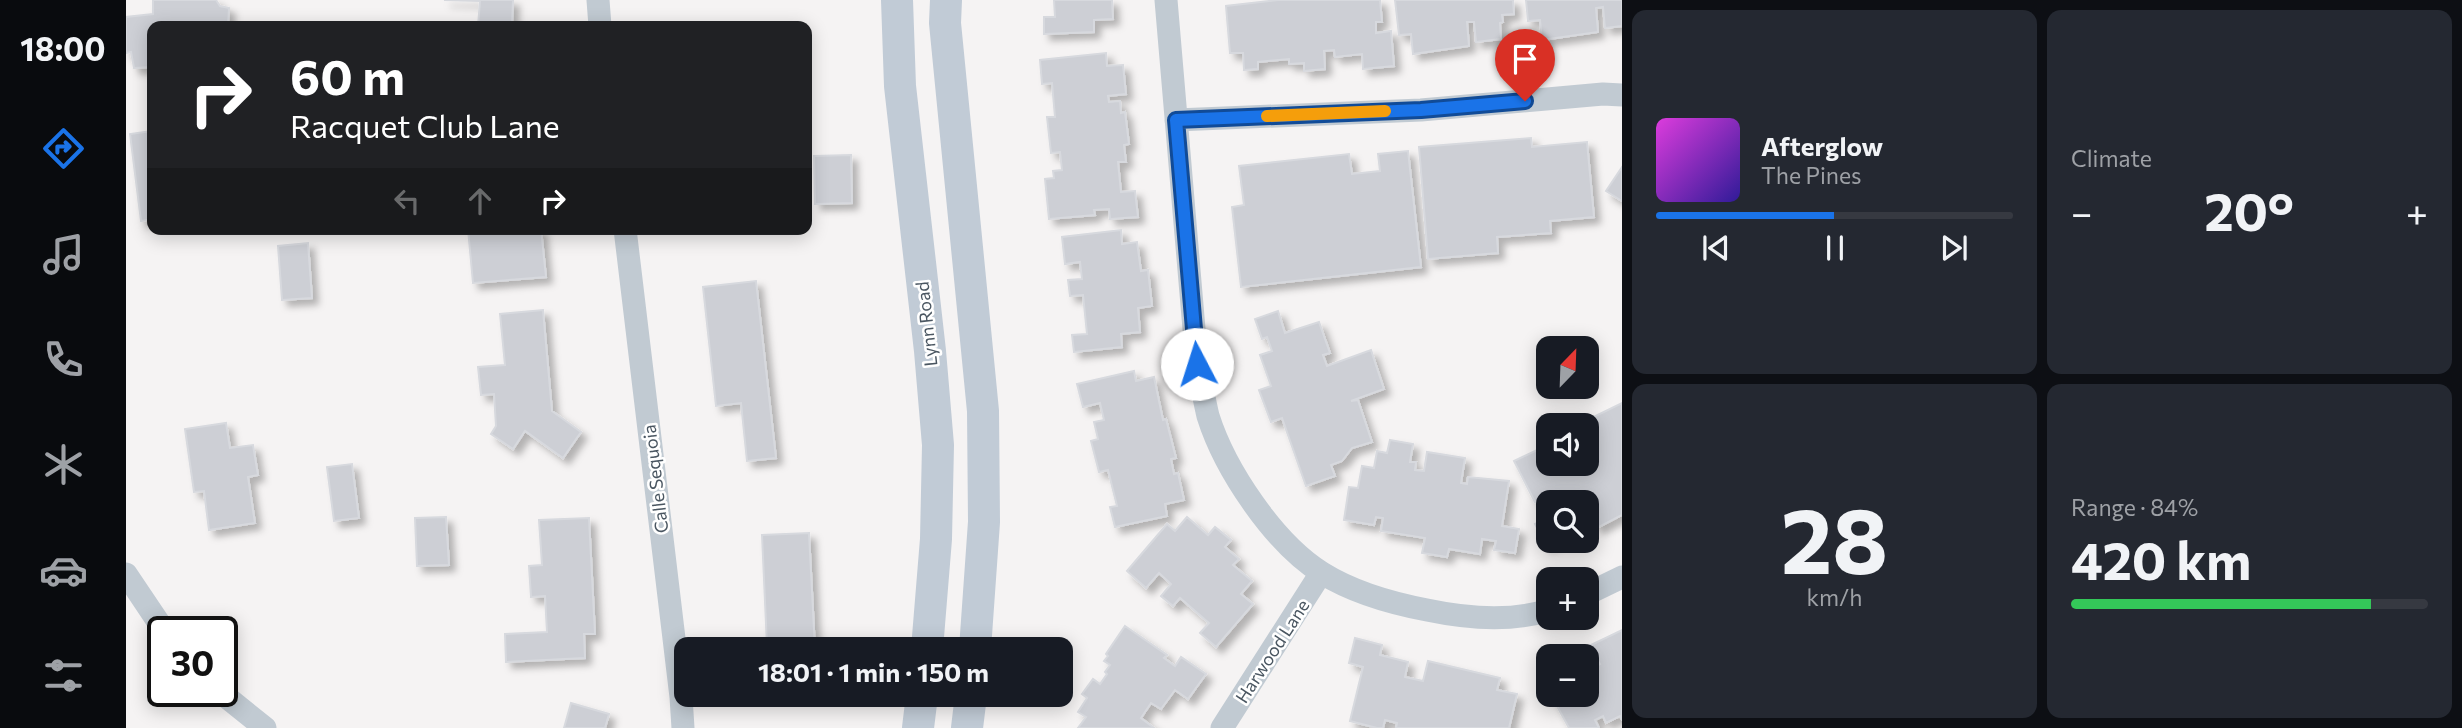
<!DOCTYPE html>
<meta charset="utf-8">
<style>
:root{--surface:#171b24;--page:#242831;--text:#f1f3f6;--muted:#9ea1a6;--line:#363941;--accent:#1a73e8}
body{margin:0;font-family:Commissioner,sans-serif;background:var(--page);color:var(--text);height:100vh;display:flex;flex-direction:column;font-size:26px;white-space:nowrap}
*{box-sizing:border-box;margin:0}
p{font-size:23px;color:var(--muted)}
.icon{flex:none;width:38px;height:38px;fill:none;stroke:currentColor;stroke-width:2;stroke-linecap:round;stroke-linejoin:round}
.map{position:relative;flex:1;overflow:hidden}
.sheet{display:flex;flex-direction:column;gap:10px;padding:10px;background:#0d0f14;width:840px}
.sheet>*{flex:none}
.guide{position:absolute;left:21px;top:21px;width:665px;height:214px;border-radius:14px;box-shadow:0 4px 18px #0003;background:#202124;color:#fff;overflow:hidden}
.needle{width:46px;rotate:23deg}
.fabs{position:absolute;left:1410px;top:336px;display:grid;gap:14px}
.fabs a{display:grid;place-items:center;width:63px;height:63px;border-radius:14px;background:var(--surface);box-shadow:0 4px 18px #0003;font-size:35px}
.speed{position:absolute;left:21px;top:616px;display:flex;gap:14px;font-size:35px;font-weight:700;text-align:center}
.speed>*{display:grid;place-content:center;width:91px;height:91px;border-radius:50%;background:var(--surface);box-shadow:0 4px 18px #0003;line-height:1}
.speed .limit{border:4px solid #111;border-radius:10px;background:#fff;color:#111}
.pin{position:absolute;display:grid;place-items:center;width:60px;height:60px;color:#fff;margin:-72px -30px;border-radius:50% 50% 50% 0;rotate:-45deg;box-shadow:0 0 7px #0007}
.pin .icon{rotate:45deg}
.me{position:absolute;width:77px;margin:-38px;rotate:355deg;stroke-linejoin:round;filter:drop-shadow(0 0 5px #0008)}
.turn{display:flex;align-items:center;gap:24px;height:147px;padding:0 28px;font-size:32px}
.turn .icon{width:91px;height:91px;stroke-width:2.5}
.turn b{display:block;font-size:49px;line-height:60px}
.lanes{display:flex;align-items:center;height:66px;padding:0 28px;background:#0003;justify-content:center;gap:35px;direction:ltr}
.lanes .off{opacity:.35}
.big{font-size:52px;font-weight:700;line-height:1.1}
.sheet .card{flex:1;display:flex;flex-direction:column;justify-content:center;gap:10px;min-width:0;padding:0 24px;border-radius:14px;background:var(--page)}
.sheet .dial{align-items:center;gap:0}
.dial b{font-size:91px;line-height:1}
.song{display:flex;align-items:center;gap:21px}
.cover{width:84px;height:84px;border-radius:10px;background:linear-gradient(135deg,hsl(300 70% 55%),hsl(250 70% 35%))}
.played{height:7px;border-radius:4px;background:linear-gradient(90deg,var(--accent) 50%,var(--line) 50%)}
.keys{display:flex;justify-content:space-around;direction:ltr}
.heat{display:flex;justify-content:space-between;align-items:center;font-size:38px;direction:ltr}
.charge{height:10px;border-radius:5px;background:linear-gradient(90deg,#34c759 84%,var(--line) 0)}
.sheet .tiles{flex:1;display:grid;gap:10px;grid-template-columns:repeat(2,1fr)}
.trip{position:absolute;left:548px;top:637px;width:399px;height:70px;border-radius:14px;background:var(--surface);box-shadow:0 4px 18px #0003;font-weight:700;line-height:70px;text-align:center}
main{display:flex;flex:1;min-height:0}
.tab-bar{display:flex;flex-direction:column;width:126px;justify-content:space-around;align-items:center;background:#090b0e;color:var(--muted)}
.tab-bar .icon{width:49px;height:49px}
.tab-bar .selected{color:var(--accent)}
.tab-bar b{font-size:32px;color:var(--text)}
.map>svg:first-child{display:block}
.building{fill:#cdcfd5;stroke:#d7d9de;stroke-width:2;filter:url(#shadow)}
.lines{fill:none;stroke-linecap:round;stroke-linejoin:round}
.street{stroke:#c1cad2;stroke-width:23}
.secondary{stroke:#c1cbd6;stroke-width:32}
.route-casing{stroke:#114b97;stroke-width:18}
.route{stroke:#1a73e8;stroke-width:12}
.slow{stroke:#f59e0b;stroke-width:12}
.labels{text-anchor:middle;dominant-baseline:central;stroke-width:5;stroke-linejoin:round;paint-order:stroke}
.street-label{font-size:18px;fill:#4a5661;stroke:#fff}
</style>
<main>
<nav class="tab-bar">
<b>18:00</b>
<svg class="icon selected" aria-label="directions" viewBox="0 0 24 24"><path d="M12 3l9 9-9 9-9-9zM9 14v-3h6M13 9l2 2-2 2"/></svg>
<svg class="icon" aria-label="music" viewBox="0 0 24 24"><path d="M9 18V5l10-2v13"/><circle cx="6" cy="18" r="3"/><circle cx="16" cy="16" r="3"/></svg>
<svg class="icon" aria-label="phone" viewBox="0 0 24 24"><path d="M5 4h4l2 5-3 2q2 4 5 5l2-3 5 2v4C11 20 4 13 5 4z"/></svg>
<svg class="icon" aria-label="climate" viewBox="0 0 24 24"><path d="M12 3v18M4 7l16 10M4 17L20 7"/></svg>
<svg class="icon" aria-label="car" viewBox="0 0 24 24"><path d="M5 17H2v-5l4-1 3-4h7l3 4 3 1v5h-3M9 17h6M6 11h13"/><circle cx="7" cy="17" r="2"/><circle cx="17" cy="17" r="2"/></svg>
<svg class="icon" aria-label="filters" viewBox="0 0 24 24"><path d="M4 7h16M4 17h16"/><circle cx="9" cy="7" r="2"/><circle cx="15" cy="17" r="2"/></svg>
</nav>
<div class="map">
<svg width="1496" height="728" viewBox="0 0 1496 728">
<defs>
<filter id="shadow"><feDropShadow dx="6" dy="6" stdDeviation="3.5" flood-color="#0004"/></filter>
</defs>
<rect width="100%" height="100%" fill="#f5f3f3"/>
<path class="building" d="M27 0H90L94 6 103 8 102 26H26V67L8 68 5 52 0 53V17L27 14Z
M318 0H387L386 26H352L354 1Z
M928 0H986L987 19 968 20V32L918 34V17H929Z
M1152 0H1254L1256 22H1250V33L1265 31 1268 66 1237 69 1236 54 1209 57 1208 50 1198 51 1199 69 1178 71V63L1163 64V59L1132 62V69L1118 70 1117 53H1104L1100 6Z
M1269 0H1387L1388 14 1376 15 1377 22 1374 23 1375 39 1350 42 1348 22H1341L1343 46 1287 54 1285 34 1273 35Z
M1400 0H1496V26L1479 28 1477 7 1470 8 1472 32 1416 40 1414 20 1402 21Z
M980 53 981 66 997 65 1000 94 982 96 983 102 994 101 995 113 999 112 1003 144 998 145 1000 162H992L995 192 1009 191 1012 217 984 219 983 209 968 210 969 215 923 219 919 179 928 178 927 171 936 170 934 152 925 153 921 117H929L926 83 916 84 914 60Z
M26 131V219L15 221 4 134Z
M1405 138 1406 147 1461 142 1468 217 1424 221 1425 233 1371 237 1372 253 1302 259 1293 147Z
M1282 151 1295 267 1115 287 1106 207 1118 205 1113 166 1223 154 1226 174 1254 171 1252 154Z
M725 155 726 203 689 204 688 156Z
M1496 167V201L1480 191Z
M342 229H415L420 277 347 283Z
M995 230 996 244 1011 242 1015 271 1022 270 1026 306 1012 308 1014 332 995 334 996 347 948 352 946 335 961 334 957 295 944 296 942 280 956 279 954 262 939 264 936 237Z
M182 243 186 298 156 300 152 246Z
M630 281 650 458 621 461 615 403 590 406 577 287Z
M417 310 426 411 455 432 437 458 399 431 387 449 365 434 370 426 368 394 355 395 352 367 379 365 374 314Z
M1152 311 1159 333 1193 322 1204 353 1197 355 1201 366 1245 350 1258 389 1225 401 1232 400 1246 442 1226 448 1216 461 1205 465 1209 476 1180 486 1156 418 1145 422 1133 390 1145 386 1134 355 1146 351 1141 337 1136 339 1129 319Z
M1008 371 1010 381 1028 377 1037 420 1040 419 1050 458 1045 459 1048 474 1052 473 1058 500 1039 504 1041 516 989 527 984 507 991 506 982 470 973 472 965 441 972 439 968 422 978 420 974 403 957 407 951 384Z
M1496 403V515L1471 528 1461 509V502H1423V541H1429L1420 545 1409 524 1421 518 1412 500 1409 502 1388 461 1411 450 1413 454 1422 449 1423 464H1461V425H1451Z
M100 423 104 448 127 445 132 475 122 477 129 523 83 530 78 491 68 492 59 429Z
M1264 440 1287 444 1284 462H1290L1289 470 1298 471 1301 452 1339 458 1335 483 1341 484 1342 477 1383 481 1376 526 1393 529 1389 553 1368 550 1370 541 1356 539 1354 554 1323 549 1321 557 1296 553 1299 538 1255 531 1257 518 1250 517 1248 525 1218 520 1223 487 1232 488 1236 466 1248 468 1251 451 1261 453Z
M226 464 233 518 208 521 201 467Z
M320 517 323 565 291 566 289 518Z
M1061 517 1082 535 1089 527 1105 540 1099 547 1113 559 1107 565 1126 581 1115 594 1127 604 1090 647 1074 633 1083 623 1054 598 1047 606 1035 596 1045 584 1033 573 1020 588 1001 571 1041 524 1049 531Z
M463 518 469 634H458L459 658 380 662 379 634 421 632 419 596 405 597 403 566 416 565 413 520Z
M683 533 689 649H657V645L641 646 636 535Z
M999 626 1041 655 1038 658 1049 666 1055 657 1080 674 1062 699 1049 690 1035 709 1025 703 1015 718 1028 728H952L960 717 952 712 961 698 956 694 967 679 974 684 981 674 979 672 984 665 978 661 982 656 980 654Z
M1496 630V720L1494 716 1480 723 1477 716 1469 720 1473 728H1443L1425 695H1461V670L1474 664 1463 646Z
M1229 638 1256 645 1254 655 1282 662 1279 677 1297 681 1302 661 1374 678 1371 690 1391 694 1383 728H1270L1271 723 1259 720 1257 728H1251L1224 721 1237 667 1223 663Z
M445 703 483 714 479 728H438Z"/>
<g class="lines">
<path class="street" d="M472 0 474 26
M1040 0 1071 364C1075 381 1078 399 1082 416 1099 470 1148 543 1196 573 1228 593 1264 603 1301 610 1339 618 1385 622 1423 610
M1050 120 1295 110 1477 94 1496 95
M499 229 555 697 557 728
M0 574 39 632
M1461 594 1496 577
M93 691 139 728
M1096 728 1195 573"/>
<path class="secondary" d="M771 0 774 86 804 351 812 445 810 539 801 649
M820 0 819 23 857 411 858 522 849 649
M792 728 796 695
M841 728 845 695"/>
</g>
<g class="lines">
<g class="route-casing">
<path id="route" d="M1071 364 1050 120 1295 110 1399 101"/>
</g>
<use href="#route" class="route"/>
<path class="slow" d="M1141 116 1259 111"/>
</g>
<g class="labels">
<g class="street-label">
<text transform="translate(800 324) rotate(-96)">Lynn Road</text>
<text transform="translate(529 479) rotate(-97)">Calle Sequoia</text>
<text transform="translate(1146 651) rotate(-57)">Harwood Lane</text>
</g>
</g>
</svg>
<div class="fabs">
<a><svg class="needle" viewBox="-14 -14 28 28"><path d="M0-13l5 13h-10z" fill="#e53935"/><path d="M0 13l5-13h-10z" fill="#9ea1a6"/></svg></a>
<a><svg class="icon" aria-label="sound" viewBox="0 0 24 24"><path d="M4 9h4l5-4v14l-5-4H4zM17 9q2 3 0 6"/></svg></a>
<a><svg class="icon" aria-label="search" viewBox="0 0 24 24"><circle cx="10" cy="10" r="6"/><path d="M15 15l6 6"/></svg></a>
<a>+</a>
<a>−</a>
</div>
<div class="speed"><div class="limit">30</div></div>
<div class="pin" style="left:1399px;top:101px;background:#d93025"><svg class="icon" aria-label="arrive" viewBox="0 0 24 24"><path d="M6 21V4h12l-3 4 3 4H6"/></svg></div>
<svg class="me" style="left:1071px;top:364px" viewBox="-20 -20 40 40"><circle r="19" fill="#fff"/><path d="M0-13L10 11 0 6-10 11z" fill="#1a73e8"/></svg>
<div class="trip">18:01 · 1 min · 150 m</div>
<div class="guide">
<div class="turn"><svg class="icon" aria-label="right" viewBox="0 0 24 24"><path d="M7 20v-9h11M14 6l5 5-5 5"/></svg><div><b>60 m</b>Racquet Club Lane</div></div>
<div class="lanes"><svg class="icon off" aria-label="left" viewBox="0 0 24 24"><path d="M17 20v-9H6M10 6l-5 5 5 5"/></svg><svg class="icon off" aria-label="ahead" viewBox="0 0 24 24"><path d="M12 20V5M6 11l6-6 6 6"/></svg><svg class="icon" aria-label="right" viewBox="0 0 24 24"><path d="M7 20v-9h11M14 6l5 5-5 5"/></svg></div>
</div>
</div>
<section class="sheet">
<div class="tiles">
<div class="card">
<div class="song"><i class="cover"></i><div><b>Afterglow</b><p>The Pines</p></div></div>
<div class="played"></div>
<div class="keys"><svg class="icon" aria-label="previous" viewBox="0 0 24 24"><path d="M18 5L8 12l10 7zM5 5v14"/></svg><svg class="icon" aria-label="pause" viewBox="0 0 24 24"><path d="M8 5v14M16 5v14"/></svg><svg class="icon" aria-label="next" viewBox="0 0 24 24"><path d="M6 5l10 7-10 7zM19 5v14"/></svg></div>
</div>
<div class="card"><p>Climate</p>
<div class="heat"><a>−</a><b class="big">20°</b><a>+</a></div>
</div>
<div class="card dial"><b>28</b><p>km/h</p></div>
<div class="card"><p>Range · 84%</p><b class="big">420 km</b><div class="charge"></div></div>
</div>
</section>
</main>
